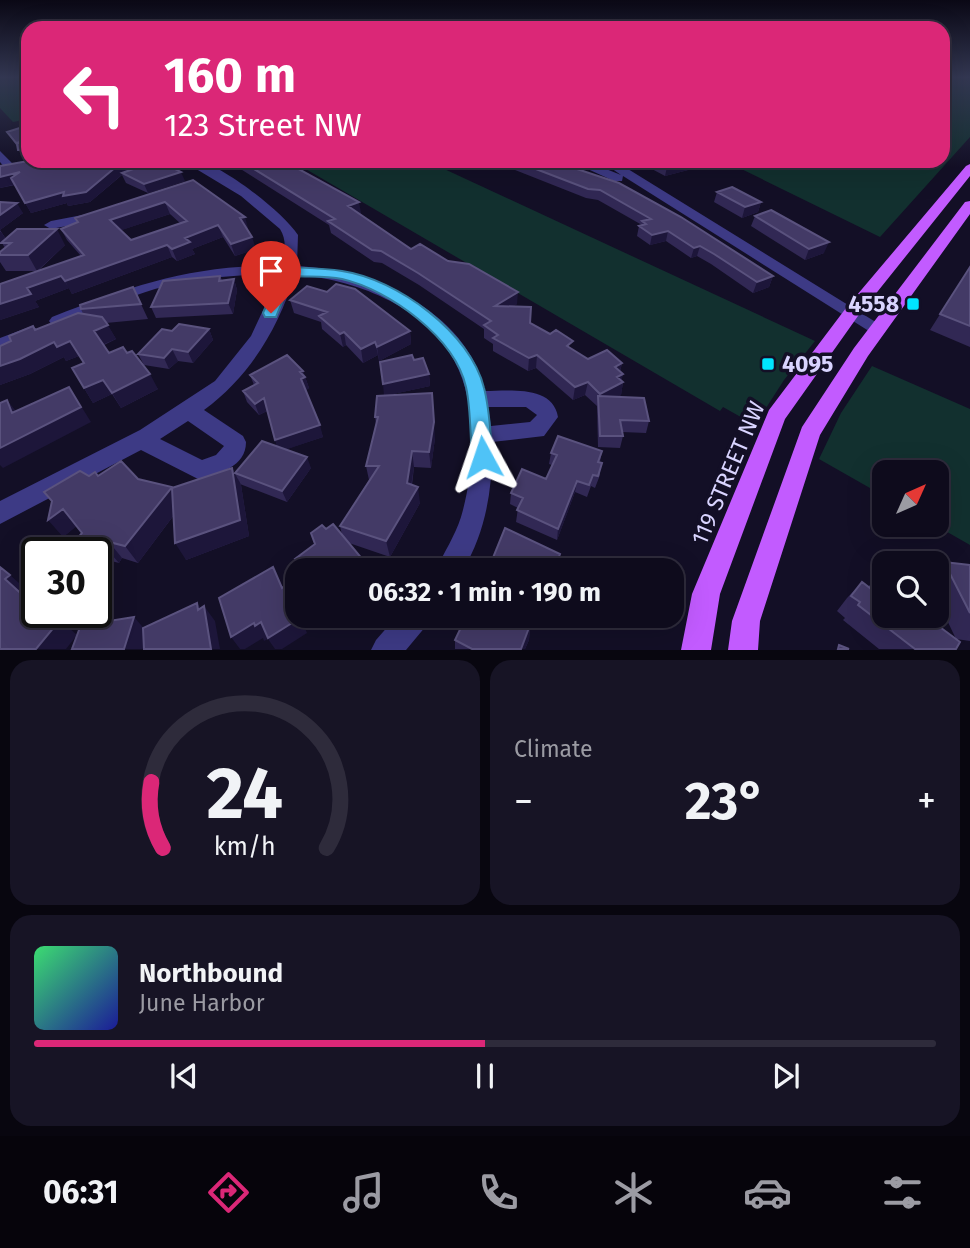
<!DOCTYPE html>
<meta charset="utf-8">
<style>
:root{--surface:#0e0b1c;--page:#171425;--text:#f1f3f6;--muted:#9b9ba3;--line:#2e2b3b;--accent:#db2777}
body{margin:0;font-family:"Fira Sans",sans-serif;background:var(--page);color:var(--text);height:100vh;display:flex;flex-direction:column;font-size:26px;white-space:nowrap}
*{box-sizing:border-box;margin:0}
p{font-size:23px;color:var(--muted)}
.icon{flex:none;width:38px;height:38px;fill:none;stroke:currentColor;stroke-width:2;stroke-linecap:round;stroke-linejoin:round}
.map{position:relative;height:650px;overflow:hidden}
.details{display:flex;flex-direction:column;gap:10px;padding:10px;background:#08060f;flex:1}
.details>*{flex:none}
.banner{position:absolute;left:21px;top:21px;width:929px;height:147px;border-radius:21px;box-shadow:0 7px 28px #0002,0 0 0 2px var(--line);background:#db2777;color:#fff;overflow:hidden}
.needle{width:46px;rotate:45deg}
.fabs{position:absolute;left:872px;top:460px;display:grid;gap:14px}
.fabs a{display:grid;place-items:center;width:77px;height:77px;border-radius:14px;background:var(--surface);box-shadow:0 7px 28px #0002,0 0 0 2px var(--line);font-size:35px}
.speed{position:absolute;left:21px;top:537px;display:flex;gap:14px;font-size:35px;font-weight:700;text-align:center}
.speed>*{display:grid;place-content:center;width:91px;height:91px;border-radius:50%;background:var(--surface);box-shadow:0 7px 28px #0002,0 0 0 2px var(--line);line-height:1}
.speed .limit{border:4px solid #111;border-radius:10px;background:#fff;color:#111}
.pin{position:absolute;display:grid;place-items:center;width:60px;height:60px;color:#fff;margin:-72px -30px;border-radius:50% 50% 50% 0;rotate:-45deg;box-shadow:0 0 7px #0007}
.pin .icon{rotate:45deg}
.me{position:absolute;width:77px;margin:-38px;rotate:355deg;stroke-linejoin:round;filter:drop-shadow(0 0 5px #0008)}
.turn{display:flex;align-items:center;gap:24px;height:147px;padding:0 28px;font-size:32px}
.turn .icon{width:91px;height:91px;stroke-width:2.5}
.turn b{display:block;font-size:49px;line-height:60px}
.big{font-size:52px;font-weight:700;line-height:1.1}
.details .tile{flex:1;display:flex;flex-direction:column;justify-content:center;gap:10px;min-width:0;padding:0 24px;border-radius:21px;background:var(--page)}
.details .dial{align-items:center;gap:0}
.dial svg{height:182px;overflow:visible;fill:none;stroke:var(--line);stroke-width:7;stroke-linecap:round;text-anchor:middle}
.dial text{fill:var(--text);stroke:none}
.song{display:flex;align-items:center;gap:21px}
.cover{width:84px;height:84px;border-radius:10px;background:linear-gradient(135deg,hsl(140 70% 55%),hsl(240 70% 35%))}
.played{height:7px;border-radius:4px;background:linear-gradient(90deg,var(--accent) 50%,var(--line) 50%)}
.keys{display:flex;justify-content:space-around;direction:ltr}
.heat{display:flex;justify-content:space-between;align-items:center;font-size:38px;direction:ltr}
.details .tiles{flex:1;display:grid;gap:10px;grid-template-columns:1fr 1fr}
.tile:last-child{grid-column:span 2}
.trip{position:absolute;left:285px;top:558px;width:399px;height:70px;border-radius:21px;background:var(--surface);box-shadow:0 7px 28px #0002,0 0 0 2px var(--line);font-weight:700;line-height:70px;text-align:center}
.dock{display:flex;height:112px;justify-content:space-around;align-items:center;background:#06040b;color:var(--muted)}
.dock .icon{width:49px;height:49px}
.dock .selected{color:var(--accent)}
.dock b{font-size:32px;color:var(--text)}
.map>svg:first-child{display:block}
.green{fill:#12302f}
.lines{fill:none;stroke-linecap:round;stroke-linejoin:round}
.minor{fill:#3d3a85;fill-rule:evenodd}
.major{fill:#c25bff;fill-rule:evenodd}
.wall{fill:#312854;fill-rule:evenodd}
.shaded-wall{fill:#1d163a}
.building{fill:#433a66;stroke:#5a527e;stroke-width:2;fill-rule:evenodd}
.route{fill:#4fc3f7;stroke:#337fa1;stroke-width:2}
.poi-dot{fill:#00e5ff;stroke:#130f26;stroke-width:2.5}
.labels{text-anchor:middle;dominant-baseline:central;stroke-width:7;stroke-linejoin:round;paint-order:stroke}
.poi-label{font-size:23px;font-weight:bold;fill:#d9d4ff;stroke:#130f26;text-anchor:end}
.street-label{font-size:23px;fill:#d9d4ff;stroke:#130f26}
</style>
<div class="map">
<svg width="970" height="650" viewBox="0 0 970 650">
<rect width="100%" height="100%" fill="#130f26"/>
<path class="green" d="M0 77H28V119L13 122 0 108Z
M943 77H970V137L880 237 725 161H943Z
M292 161H427L815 341 784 380 755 425 723 407 720 411Z
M872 366 970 409V545L935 525 936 472H884V496L819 459 841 413Z"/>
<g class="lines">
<path class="minor" d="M0 151 14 165V169H6L0 162Z
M183 161C189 161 195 160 200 161 227 169 283 212 298 235L297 266C373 270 466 310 485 391 509 391 553 385 558 417L544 436 492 442C493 488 486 531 463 570H436C444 552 455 536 461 517 475 470 478 404 454 360 425 306 352 278 295 275 278 329 250 376 204 410L243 436 246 442C246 467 219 473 200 480L141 450 0 524V501L140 430 215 381 251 336 280 274C238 275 196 277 155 289 124 298 94 313 64 325H52L49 321 52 317C136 284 190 266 282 265 285 253 287 240 280 229L241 196ZM488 407H526L537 415 530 422 491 426ZM188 421 224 446 216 455 202 460 160 439Z
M570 161H586L621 175 601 161H615L887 329 884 333H872L623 176 622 181H614Z
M98 212 103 213V219L51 229 44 225 51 221Z
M32 326 41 332 38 336 0 351V338Z
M397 616H430L426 626 406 650H371L376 640Z"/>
<path class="major" d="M970 164V176L858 316 785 419 720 594 711 650H681L692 594 769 410 846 308 966 166Z
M970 201V214L868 356 820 435 760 621 758 650H728L732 621 802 427 854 348 965 202Z"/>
</g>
<path class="wall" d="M28 123V159H23L18 148 7 132 22 127 21 125Z
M138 161 125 172 185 181 148 193 126 183 122 175 90 202 68 206 67 203 31 213 15 185 0 188V166Z
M228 161H294L299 164 300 170 361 213 359 214 411 249 517 304 513 306 530 323 572 349 588 359 622 363 620 372 623 374 621 380 623 382 621 395 617 397 649 421 646 433 622 432 623 436 620 448 598 447 597 406 585 395 573 400 536 368 528 371 493 351V344L484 338V329L419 285 382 263 374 262 331 233 329 225Z
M498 161H553L773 276 769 287 753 293 711 264 697 256 691 258 666 241 650 245 637 236 639 226 642 225 598 200 586 198 510 168 511 162 506 164Z
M637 161H690L688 170 665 176Z
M193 180 248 228 247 229 256 249 235 256 223 237 192 249 195 254 177 261 172 257 72 294 69 288 35 301 39 307 0 320 37 271H6L0 262V252L5 248 2 243 0 244V202L23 213 0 230 6 239 65 245 38 271 81 256 67 240 61 229 77 222 75 218ZM170 214 181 224 131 240 121 230Z
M717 192 761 202 758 212 742 218 714 202Z
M755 216 824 253 805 260 751 226Z
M970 267V347L930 330Z
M220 276 222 280 234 279 237 290 233 314 156 318 151 307Z
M133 287 148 319 106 323 116 339 104 345 109 353H127L158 389 121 408 112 394 93 403 84 388V363L79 356 66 361 64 357 30 374 0 385V346L36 330 83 314 81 309Z
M290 300 410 331 411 344 379 361 378 355 363 363 346 345 343 347 322 329 321 322 294 313Z
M209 329 213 340 193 363 178 361 169 369 144 365 138 354 172 331Z
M414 360 429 374 430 386 388 395 435 438 431 468 414 467 412 485 420 503 390 557 349 543 367 570H300L295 559 315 544 326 529 342 535 340 526 369 480 366 466 376 424 375 417 384 395Z
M303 371 309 388 306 390 323 437 286 449 311 468 287 502 240 484 235 473 277 446 267 411 259 415 247 402 243 391 254 385 250 375Z
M602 451 600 462V475L595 488 591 486 587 497 575 492 557 540 516 522 518 508 510 504 511 493 546 479 552 465 549 464 551 453Z
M232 468 241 485 249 536 186 560 174 515 138 563 122 558 119 563 96 557V553H89L77 539 82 533 76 526 63 537 89 476 138 479 172 488Z
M944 562 970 565V641L956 639 936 597V570Z
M884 569V616L956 649H879L843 620 845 618 837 611 847 598 862 582 868 587Z
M462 616H533L529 625H530L529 640 525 649H455V640L462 625Z"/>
<path class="shaded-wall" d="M123 161H138L90 202 68 206 67 203 31 213 25 203Z
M690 161 688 170 665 176 667 167Z
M20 172 25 182 0 188V177Z
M181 172 185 181 148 193 144 184Z
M165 202 170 214 116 232 110 220Z
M359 202 361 213 350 218 348 206Z
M761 202 758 212 742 218 745 207Z
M17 203 23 213 0 230V215Z
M245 217 248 228 244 230 240 218Z
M218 225 223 237 192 249 195 254 177 261 172 249 185 238Z
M57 229 65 245 37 271 28 255Z
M668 231 666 241 650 245 652 235Z
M0 232H1L8 242 0 244Z
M252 237 256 249 235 256 231 244Z
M829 242 824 253 805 260 809 249Z
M167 245 172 257 72 294 65 281Z
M700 246 697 256 691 258 694 248Z
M61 276 69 288 35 301 39 307 0 320V304L27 288Z
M773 276 769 287 753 293 757 282Z
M234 279 237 290 233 314 228 303Z
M518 292 517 304 495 318V306Z
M108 325 116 339 102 345 94 331Z
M209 329 213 340 193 363 188 352Z
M410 331 411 344 379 361 377 347Z
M344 332 346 345 343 347 340 334Z
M70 341 79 356 66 361 64 357 30 374 0 385V366L54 342Z
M375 342 378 355 363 363 361 349Z
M172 349 178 361 169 369 164 358Z
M537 355 536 368 528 371 529 358Z
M622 363 619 375 615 367Z
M303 371 309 388 305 391 300 372Z
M150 374 158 389 121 408 112 393Z
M429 374 430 386 384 396 383 384Z
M623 374 621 383 623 382 621 395 599 406 600 394 617 377Z
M103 380 112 394 93 403 84 388Z
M588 382 585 395 573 400 575 387Z
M69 387 91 422 3 468 0 465V448Z
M432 393 435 438 431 468 429 452Z
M264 398 269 410 259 415 255 404Z
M7 400 19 415 12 413Z
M320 425 323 437 279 452 275 440Z
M412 451 414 467 409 499 407 483Z
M307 457 311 468 287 502 282 491Z
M232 468 241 485 249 536 186 560 175 543Z
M577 481 575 492 557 540 558 529Z
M172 487 182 504 138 563 125 546Z
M418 487 420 503 390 557 386 541Z
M63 509 77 526 63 537 48 520Z
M109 542 122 558 119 563 105 547Z
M560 554 557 570H554Z
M364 561 367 570H353Z
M10 575 28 591 23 595 5 579Z
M197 603 206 615 204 606 215 621 220 649H211L198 610Z
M48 612H68L74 617 67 626 77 635 66 649H36L46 615Z
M300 616 307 633 282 649H275L268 639 264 641 263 638 245 649H240L231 637 254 623Z
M323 616H334L326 623Z
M528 616H533L524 638 526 623Z
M134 617 148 633 143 649H124Z
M530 625 529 640 525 649H521Z"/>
<path class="building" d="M28 123V150H18L17 144 20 142 16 143 7 132 26 126 21 125Z
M28 161H123L86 192 63 196 64 192 25 203 11 178 20 172 0 177V166Z
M156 161H160L181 172 144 184 122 173Z
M241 161H294L299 164 293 166 359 202 348 206 411 249 420 244 448 261 469 264 518 292 495 306 531 307 530 323 550 334 556 330 573 341 567 346 588 359 607 350 622 363 615 367 623 374 617 377 623 382 600 394 588 382 575 387 537 355 529 358 493 338 498 335 484 325 491 321 418 273 381 251 372 250 328 221 335 219Z
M515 161H553L619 183 681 217 773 276 757 282 714 254 700 246 694 248 668 231 652 235 639 226 646 224 642 221 651 219 600 190 588 189Z
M656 161H688L667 167Z
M193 180 245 217 240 218 252 237 231 244 218 225 185 238 190 242 172 249 167 245 65 281 61 276 27 288 31 294 0 304V284L84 255 61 229 78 222 75 218ZM165 202 187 221 131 240 110 220Z
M732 187 761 202 745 207 717 192Z
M0 202 17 203 0 215Z
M771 210 829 242 809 249 755 216Z
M17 229H57L28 255H0V252L11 243H1Z
M970 267V326L940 314Z
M220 276 219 281 234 279 228 303 151 307 163 281Z
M336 284 355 289 410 331 377 347 375 342 361 349 344 332 340 334 319 316 327 312 290 300 307 286 327 292Z
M133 287 141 304 81 309 80 305Z
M78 313 102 317 108 325 94 331 109 353 123 347 127 353 132 351 150 374 112 393 103 380 84 388 72 368 84 363 70 341 57 347 54 342 20 359 0 366V346L11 341 9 336 33 326 35 330Z
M179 324 209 329 188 352 172 349 164 358 138 354 162 329 172 331Z
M287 355 303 371 300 372 305 377 301 379 320 425 275 440 264 398 255 404 243 391 258 383 250 375Z
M412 355 414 360 423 358 429 374 383 384 380 362Z
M69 387 81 407 0 448V403L7 400 12 413Z
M432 393 434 422 429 452 412 451 407 483 418 487 386 541 340 526 379 466H366L378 417H375L377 396Z
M598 396 644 398 649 421 620 420 623 436H600Z
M558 436 602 451 598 462 602 463 598 476 593 475 589 485 577 481 558 529 517 510 523 498 511 493 522 469 546 479 557 455 551 453Z
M262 441 307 457 282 491 235 473Z
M121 461 138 479 172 487 125 546 109 542 105 547 77 539 82 533 63 509 48 520 52 501 44 492 80 471 89 476 95 472 98 476Z
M232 468 240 520 175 543 172 488Z
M333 524 364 561 353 570H304L295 559 315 544 311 533 322 525 326 529Z
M505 528 560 554 554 570H488Z
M944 562 970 565V613Z
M0 567 10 575 5 579 27 599 32 593 37 595V612H48L46 615 60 620 36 649H0Z
M273 567 282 588 285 586 298 612V616H299L300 618 268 638 261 622 255 626 254 623 231 637 219 598Z
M884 570V616H925L960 642 956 649H915L858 605 860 602 851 596 862 582 870 588Z
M197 603 198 610 204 606 211 649H144L143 628Z
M464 616H528L526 623 530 625 521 649H472L455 640 466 617Z
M134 617 124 649H72L82 622 105 619 103 622Z
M839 645 849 649H838Z"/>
<linearGradient id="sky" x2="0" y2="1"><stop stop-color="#0a0815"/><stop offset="0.46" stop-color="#333752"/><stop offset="1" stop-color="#333752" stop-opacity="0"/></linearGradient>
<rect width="970" height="168" fill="url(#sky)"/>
<path class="route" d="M288 267C306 268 324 268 342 271 397 279 471 333 484 388 490 410 490 435 493 457L490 463H475L472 457C470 435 471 409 466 387 455 338 390 290 342 279 326 276 309 277 293 276L276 317H265L263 313 281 271Z"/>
<g class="poi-dot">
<rect x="906" y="297" width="14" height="14" rx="3.5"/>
<rect x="761" y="357" width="14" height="14" rx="3.5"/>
</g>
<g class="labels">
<g class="poi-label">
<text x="899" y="304">4558</text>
<text x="782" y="364" text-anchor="start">4095</text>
</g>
<g class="street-label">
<text transform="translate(728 473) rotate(-67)">119 STREET NW</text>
</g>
</g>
</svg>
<div class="fabs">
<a><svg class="needle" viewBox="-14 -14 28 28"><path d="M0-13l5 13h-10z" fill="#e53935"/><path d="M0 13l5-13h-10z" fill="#9b9ba3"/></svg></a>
<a><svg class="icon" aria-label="search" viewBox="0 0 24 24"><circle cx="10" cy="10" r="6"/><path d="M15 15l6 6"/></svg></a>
</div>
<div class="speed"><div class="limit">30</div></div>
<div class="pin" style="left:271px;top:313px;background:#d93025"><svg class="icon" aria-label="arrive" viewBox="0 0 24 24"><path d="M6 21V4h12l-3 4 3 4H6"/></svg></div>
<svg class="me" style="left:483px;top:457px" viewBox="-20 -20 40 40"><path d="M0-17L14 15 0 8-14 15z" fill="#4fc3f7" stroke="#fff" stroke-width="4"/></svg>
<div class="trip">06:32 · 1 min · 190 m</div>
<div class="banner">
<div class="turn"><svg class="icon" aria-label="left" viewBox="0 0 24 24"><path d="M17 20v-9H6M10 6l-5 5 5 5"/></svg><div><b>160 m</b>123 Street NW</div></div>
</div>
</div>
<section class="details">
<div class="tiles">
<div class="tile dial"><svg viewBox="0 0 100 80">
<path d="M14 69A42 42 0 1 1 86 69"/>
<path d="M14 69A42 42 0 0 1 9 40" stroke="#db2777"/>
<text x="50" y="56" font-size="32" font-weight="700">24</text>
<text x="50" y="72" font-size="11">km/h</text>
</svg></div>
<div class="tile"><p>Climate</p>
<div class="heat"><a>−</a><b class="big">23°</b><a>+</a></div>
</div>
<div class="tile">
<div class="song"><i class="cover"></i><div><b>Northbound</b><p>June Harbor</p></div></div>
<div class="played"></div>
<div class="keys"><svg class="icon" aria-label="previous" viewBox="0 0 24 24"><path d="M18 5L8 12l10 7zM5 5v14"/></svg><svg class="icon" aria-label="pause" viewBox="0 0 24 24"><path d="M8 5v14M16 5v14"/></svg><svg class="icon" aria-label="next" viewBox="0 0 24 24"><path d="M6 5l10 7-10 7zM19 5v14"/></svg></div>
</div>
</div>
</section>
<nav class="dock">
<b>06:31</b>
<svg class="icon selected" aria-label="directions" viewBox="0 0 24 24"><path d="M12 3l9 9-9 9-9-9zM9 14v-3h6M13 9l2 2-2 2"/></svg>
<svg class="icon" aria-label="music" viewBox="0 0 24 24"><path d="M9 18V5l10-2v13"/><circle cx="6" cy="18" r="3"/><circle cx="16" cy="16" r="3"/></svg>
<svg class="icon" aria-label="phone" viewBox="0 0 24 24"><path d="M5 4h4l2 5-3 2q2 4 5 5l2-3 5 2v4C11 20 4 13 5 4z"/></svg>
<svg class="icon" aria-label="climate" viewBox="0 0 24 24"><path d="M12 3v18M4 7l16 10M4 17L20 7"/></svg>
<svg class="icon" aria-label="car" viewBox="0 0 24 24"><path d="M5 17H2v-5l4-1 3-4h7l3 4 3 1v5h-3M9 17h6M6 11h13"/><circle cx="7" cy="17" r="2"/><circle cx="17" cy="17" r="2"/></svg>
<svg class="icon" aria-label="filters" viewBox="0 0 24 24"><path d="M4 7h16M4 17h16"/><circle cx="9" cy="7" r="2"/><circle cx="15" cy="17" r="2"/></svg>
</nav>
